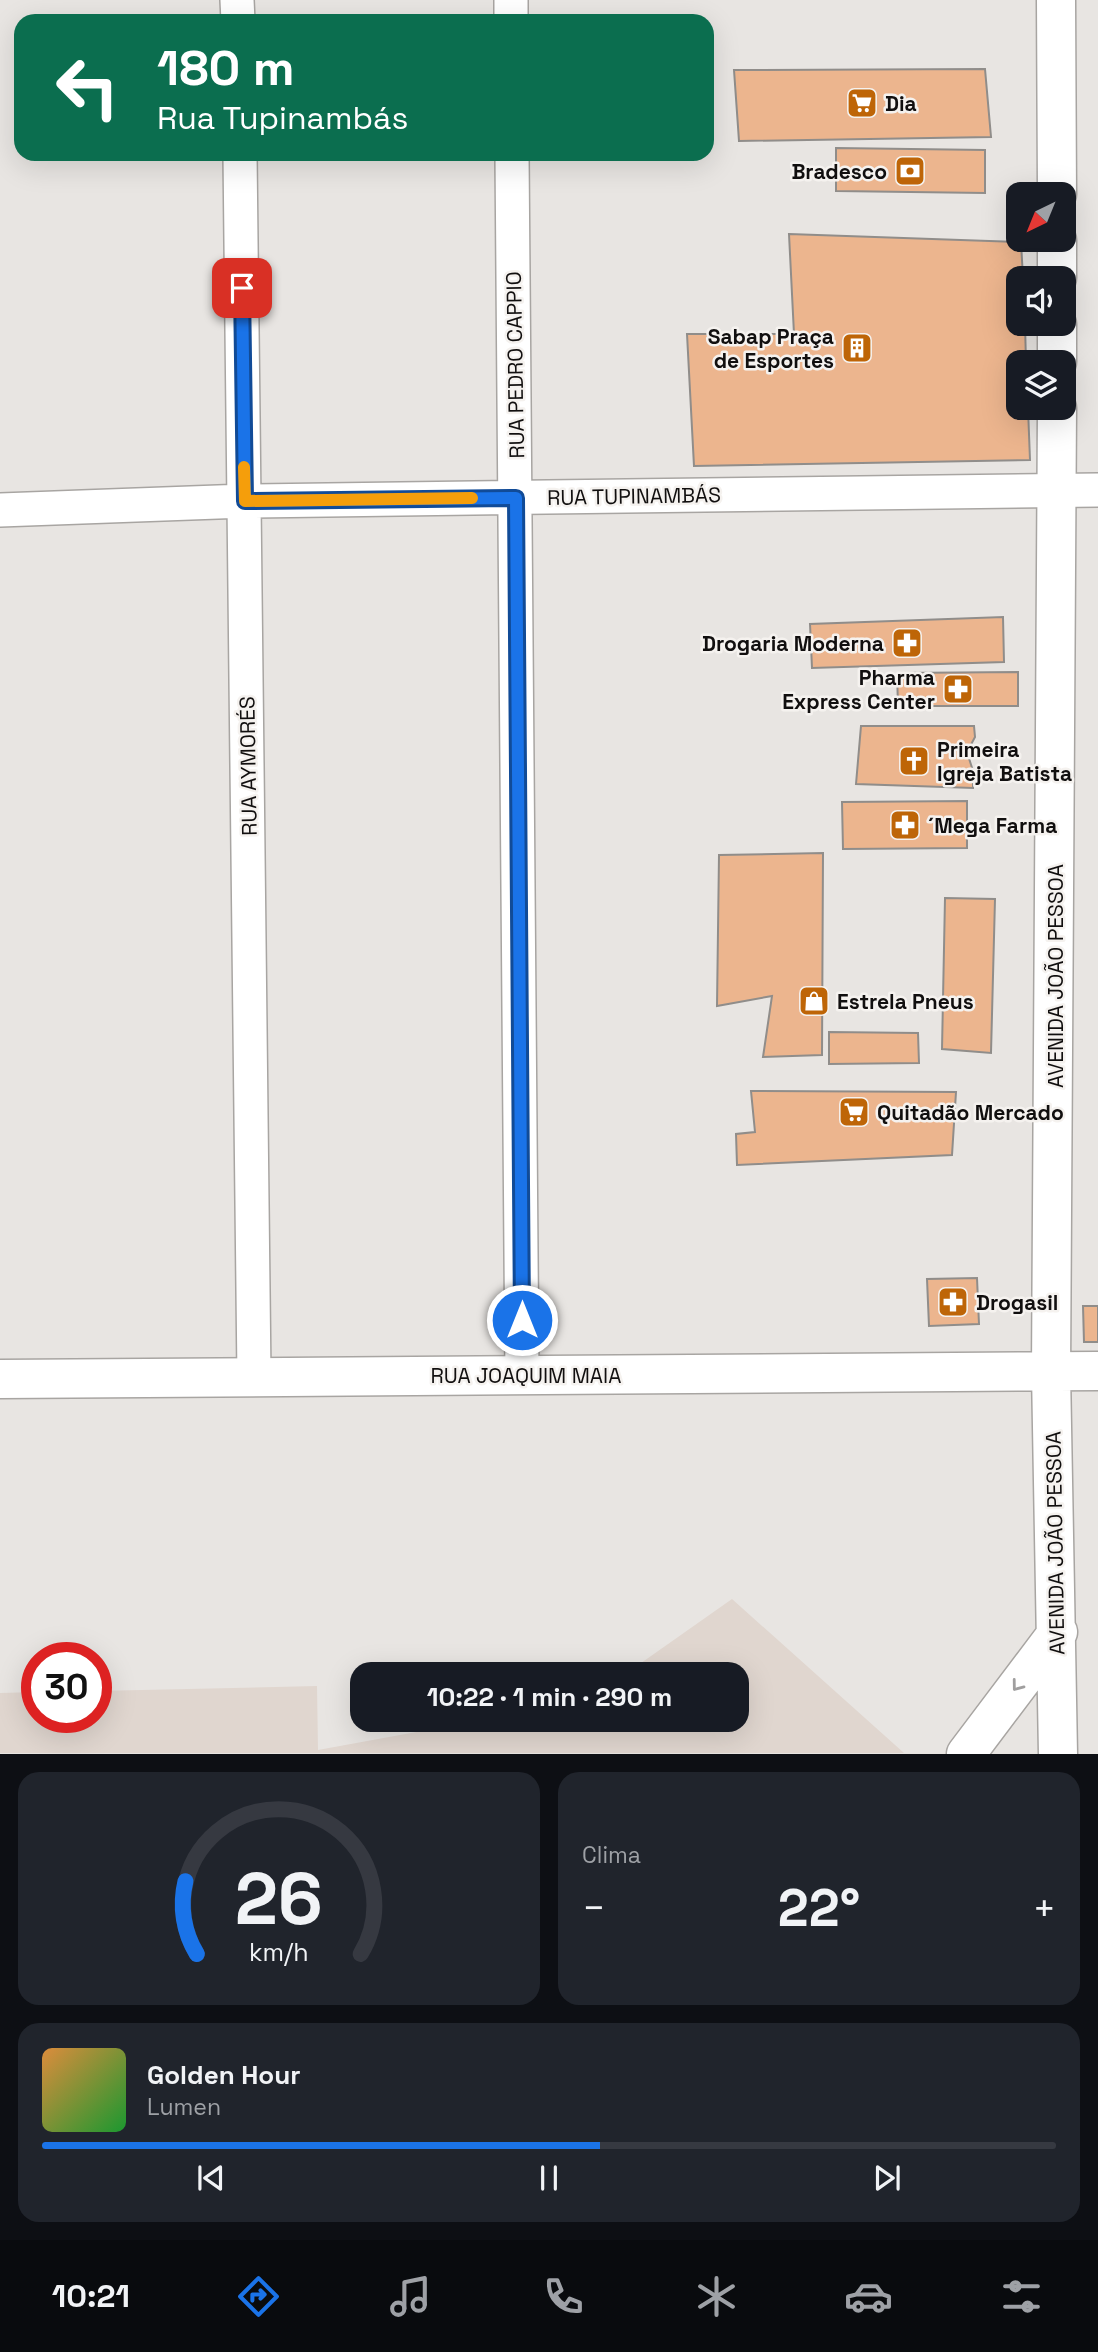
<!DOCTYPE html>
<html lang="pt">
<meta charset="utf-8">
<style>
:root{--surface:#171b24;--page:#20242c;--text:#f1f3f6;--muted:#9ea1a6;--line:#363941;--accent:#1a73e8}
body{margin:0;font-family:"Space Grotesk",sans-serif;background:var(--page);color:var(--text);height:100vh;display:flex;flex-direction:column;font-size:26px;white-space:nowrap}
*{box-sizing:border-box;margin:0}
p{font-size:23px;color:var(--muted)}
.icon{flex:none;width:38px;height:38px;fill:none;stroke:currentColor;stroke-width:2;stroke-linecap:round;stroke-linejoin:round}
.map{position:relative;height:1754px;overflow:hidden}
.drawer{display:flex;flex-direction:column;gap:18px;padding:18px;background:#0d0f14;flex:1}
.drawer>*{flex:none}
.top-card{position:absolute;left:14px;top:14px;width:700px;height:147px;border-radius:21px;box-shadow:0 7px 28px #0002;background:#0b6e4f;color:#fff;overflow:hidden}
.needle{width:46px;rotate:223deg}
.fabs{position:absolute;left:1006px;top:182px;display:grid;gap:14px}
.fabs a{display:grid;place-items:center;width:70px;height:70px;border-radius:14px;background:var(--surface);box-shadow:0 7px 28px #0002;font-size:35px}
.speed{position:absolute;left:21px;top:1642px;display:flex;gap:14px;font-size:35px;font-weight:700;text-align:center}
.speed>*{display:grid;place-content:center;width:91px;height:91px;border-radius:50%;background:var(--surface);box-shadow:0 7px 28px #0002;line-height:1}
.speed .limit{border:10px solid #d22;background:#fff;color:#111}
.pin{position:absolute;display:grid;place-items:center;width:60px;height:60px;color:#fff;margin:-30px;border-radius:14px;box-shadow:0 4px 10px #0006}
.me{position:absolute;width:77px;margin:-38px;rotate:0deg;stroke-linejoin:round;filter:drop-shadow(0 0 5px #0008)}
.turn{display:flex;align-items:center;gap:24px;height:147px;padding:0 28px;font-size:32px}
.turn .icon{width:91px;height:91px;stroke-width:2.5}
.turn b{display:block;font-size:49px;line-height:60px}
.big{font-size:52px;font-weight:700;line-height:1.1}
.drawer .tile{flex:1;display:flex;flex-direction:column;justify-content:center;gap:10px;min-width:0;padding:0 24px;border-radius:21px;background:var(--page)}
.drawer .dial{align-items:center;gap:0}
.dial svg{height:182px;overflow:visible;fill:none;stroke:var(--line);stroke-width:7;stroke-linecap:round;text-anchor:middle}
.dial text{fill:var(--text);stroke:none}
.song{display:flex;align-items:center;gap:21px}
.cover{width:84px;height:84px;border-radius:10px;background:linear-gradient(135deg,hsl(30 70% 55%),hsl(130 70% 35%))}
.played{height:7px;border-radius:4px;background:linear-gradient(90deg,var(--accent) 55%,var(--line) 55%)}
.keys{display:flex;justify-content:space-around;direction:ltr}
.heat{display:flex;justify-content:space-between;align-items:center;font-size:38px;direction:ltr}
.drawer .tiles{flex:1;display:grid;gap:18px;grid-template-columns:1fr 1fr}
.tile:last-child{grid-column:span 2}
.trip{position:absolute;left:350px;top:1662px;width:399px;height:70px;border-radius:21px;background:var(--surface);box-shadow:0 7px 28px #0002;font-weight:700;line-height:70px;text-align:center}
.tabs{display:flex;height:112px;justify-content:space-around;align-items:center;background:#090b0e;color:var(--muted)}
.tabs .icon{width:49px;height:49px}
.tabs .active{color:var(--accent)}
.tabs b{font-size:32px;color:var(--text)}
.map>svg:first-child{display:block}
.built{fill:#e0d6cf}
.building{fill:#ecb58e;stroke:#908d8a;stroke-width:2}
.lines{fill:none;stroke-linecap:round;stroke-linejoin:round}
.street-casing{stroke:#a8a5a2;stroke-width:36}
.secondary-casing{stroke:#a8a5a2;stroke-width:41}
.street{stroke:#fff;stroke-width:33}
.secondary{stroke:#fff;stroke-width:38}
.oneway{stroke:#a09f9f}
.route-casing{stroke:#114b97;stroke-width:18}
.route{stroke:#1a73e8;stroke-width:12}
.slow{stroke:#f59e0b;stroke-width:12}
.labels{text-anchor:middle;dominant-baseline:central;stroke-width:5;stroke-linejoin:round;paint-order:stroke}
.poi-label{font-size:21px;font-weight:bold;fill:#110f0f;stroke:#f5f2ef;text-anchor:start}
.street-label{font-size:21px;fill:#110f0f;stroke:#f5f2ef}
</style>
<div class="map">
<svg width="1098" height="1754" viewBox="0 0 1098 1754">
<rect width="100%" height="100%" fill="#e8e5e2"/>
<path class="built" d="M732 1599 904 1753H0V1693L37 1692V1717H96V1691L317 1686 318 1750 482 1720H737V1675H624Z"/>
<path class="building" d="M985 69 991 137 739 141 734 70Z
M836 148 985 150V193L836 191Z
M789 234 1021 242 1023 278H1018V324H1025L1026 362H1018V408H1028L1030 460 694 466 687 334H794Z
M1003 617 1004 662 812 668 810 624Z
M1018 672V706H898L897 673Z
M861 726H974L975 737 967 752 973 771V788L856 784Z
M967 801V848L843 849 842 802Z
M823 853 822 1055 763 1057 772 996 717 1006 719 855Z
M945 898 995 899 991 1053 942 1049Z
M829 1032 918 1033 919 1063 829 1064Z
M751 1091 956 1092 952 1155 737 1165 736 1134 755 1132Z
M977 1278 979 1324 929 1326 927 1279Z
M1083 1306H1098V1342H1084Z"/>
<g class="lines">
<g class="street-casing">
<path id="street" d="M237 0 238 21
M511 0V21
M240 154 254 1377
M512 154 522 1374
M0 510 245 501 1098 490"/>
</g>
<g class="secondary-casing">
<path id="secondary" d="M1056 0 1057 194
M1057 278V240
M1057 362V324
M1057 408 1051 1372 1058 1754
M0 1379 1098 1371
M966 1754 1058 1632"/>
</g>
<use href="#street" class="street"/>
<use href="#secondary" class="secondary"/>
</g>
<defs><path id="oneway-chevron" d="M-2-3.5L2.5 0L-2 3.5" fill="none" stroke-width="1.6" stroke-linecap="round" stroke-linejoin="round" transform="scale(1.75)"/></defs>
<use class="oneway" href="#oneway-chevron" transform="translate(1017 1686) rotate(127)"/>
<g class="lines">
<g class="route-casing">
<path id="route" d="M242 288 245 501 516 498 522 1320"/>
</g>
<use href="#route" class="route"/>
<path class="slow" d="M244 467 245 501 472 498"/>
</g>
<defs>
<g id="supermarket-square" transform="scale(1.575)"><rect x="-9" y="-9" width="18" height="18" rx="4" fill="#be6507" stroke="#f5f2ef"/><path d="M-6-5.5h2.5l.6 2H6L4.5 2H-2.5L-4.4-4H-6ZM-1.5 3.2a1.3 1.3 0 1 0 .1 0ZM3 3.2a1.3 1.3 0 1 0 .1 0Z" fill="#fff"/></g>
<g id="bank-square" transform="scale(1.575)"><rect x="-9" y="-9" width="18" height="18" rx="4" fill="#be6507" stroke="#f5f2ef"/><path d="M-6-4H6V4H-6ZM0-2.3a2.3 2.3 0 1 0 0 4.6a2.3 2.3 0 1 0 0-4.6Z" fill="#fff"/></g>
<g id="building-square" transform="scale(1.575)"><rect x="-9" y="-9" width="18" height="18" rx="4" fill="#be6507" stroke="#f5f2ef"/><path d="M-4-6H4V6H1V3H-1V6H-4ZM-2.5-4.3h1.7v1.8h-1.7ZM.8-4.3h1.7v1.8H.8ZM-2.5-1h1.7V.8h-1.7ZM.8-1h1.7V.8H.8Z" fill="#fff"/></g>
<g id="pharmacy-square" transform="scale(1.575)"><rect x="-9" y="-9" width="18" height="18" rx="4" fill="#be6507" stroke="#f5f2ef"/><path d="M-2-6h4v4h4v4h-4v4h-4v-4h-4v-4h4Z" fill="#fff"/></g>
<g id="church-square" transform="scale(1.575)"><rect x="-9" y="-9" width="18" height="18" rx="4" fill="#be6507" stroke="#f5f2ef"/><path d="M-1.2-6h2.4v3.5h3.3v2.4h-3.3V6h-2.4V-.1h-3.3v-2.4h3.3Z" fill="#fff"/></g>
<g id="shop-square" transform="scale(1.575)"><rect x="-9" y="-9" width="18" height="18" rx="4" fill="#be6507" stroke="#f5f2ef"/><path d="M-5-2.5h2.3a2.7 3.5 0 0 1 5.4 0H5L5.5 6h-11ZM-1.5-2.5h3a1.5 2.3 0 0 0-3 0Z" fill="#fff"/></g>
</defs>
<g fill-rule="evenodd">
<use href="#supermarket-square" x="862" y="103"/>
<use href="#bank-square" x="910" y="171"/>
<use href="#building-square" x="857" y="348"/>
<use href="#pharmacy-square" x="907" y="643"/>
<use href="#pharmacy-square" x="958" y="689"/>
<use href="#church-square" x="914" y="761"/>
<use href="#pharmacy-square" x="905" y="825"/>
<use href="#shop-square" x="814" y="1001"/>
<use href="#supermarket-square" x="854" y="1112"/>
<use href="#pharmacy-square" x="953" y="1302"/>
</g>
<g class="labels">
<g class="poi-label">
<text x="885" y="103">Dia</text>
<text x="887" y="171" text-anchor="end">Bradesco</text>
<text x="834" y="336" text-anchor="end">Sabap Praça<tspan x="834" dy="24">de Esportes</tspan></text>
<text x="884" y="643" text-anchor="end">Drogaria Moderna</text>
<text x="935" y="677" text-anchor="end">Pharma<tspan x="935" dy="24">Express Center</tspan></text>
<text x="937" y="749">Primeira<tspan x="937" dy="24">Igreja Batista</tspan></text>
<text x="928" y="825">´Mega Farma</text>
<text x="837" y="1001">Estrela Pneus</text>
<text x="877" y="1112">Quitadão Mercado</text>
<text x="976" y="1302">Drogasil</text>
</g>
<g class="street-label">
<text transform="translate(515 365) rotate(-91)">RUA PEDRO CAPPIO</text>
<text transform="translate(634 496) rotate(-1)">RUA TUPINAMBÁS</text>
<text transform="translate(248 766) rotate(-91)">RUA AYMORÉS</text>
<text transform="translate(1055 976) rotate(-90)">AVENIDA JOÃO PESSOA</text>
<text x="526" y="1375">RUA JOAQUIM MAIA</text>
<text transform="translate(1055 1543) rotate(-91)">AVENIDA JOÃO PESSOA</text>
</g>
</g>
</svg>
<div class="fabs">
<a><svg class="needle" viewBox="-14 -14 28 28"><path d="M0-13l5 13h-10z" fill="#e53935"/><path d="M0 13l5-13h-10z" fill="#9ea1a6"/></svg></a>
<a><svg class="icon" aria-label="sound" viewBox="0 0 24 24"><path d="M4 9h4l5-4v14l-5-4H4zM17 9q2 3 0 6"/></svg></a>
<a><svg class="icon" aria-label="layers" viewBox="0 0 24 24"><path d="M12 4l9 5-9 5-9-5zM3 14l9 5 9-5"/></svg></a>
</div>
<div class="speed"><div class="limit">30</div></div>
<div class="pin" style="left:242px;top:288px;background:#d93025"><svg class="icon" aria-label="arrive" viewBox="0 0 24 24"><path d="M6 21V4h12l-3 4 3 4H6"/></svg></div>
<svg class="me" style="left:522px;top:1320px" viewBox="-20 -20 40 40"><circle r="17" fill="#1a73e8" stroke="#fff" stroke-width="3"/><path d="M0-11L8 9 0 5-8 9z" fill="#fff"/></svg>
<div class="trip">10:22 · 1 min · 290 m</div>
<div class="top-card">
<div class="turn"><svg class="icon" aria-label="left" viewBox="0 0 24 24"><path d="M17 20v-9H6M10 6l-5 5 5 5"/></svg><div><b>180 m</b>Rua Tupinambás</div></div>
</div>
</div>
<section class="drawer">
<div class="tiles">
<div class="tile dial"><svg viewBox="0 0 100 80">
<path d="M14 69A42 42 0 1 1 86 69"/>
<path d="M14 69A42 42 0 0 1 9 37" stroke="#1a73e8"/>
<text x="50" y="56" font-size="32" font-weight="700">26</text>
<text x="50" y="72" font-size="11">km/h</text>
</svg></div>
<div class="tile"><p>Clima</p>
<div class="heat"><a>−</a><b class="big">22°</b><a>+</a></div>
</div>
<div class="tile">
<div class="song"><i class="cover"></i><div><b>Golden Hour</b><p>Lumen</p></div></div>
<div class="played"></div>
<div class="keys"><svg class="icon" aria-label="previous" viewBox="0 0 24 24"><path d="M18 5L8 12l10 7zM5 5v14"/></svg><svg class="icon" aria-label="pause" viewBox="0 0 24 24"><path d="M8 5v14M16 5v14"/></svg><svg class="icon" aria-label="next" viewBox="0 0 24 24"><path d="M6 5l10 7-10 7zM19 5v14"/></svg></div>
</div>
</div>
</section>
<nav class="tabs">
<b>10:21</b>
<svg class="icon active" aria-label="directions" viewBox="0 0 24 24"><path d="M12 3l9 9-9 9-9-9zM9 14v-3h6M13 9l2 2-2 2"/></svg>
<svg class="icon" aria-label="music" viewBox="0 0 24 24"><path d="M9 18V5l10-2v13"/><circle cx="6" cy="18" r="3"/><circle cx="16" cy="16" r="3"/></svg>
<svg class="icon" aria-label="phone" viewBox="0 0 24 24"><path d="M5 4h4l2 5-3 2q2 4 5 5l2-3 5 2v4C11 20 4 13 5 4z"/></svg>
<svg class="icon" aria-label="climate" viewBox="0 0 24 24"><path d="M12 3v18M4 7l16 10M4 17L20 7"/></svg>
<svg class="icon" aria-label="car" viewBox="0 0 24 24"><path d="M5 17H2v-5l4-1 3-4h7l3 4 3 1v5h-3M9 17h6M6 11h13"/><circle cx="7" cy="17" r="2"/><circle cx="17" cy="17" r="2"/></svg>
<svg class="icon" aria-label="filters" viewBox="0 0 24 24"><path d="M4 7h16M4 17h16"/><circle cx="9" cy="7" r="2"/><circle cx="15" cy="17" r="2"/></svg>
</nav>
